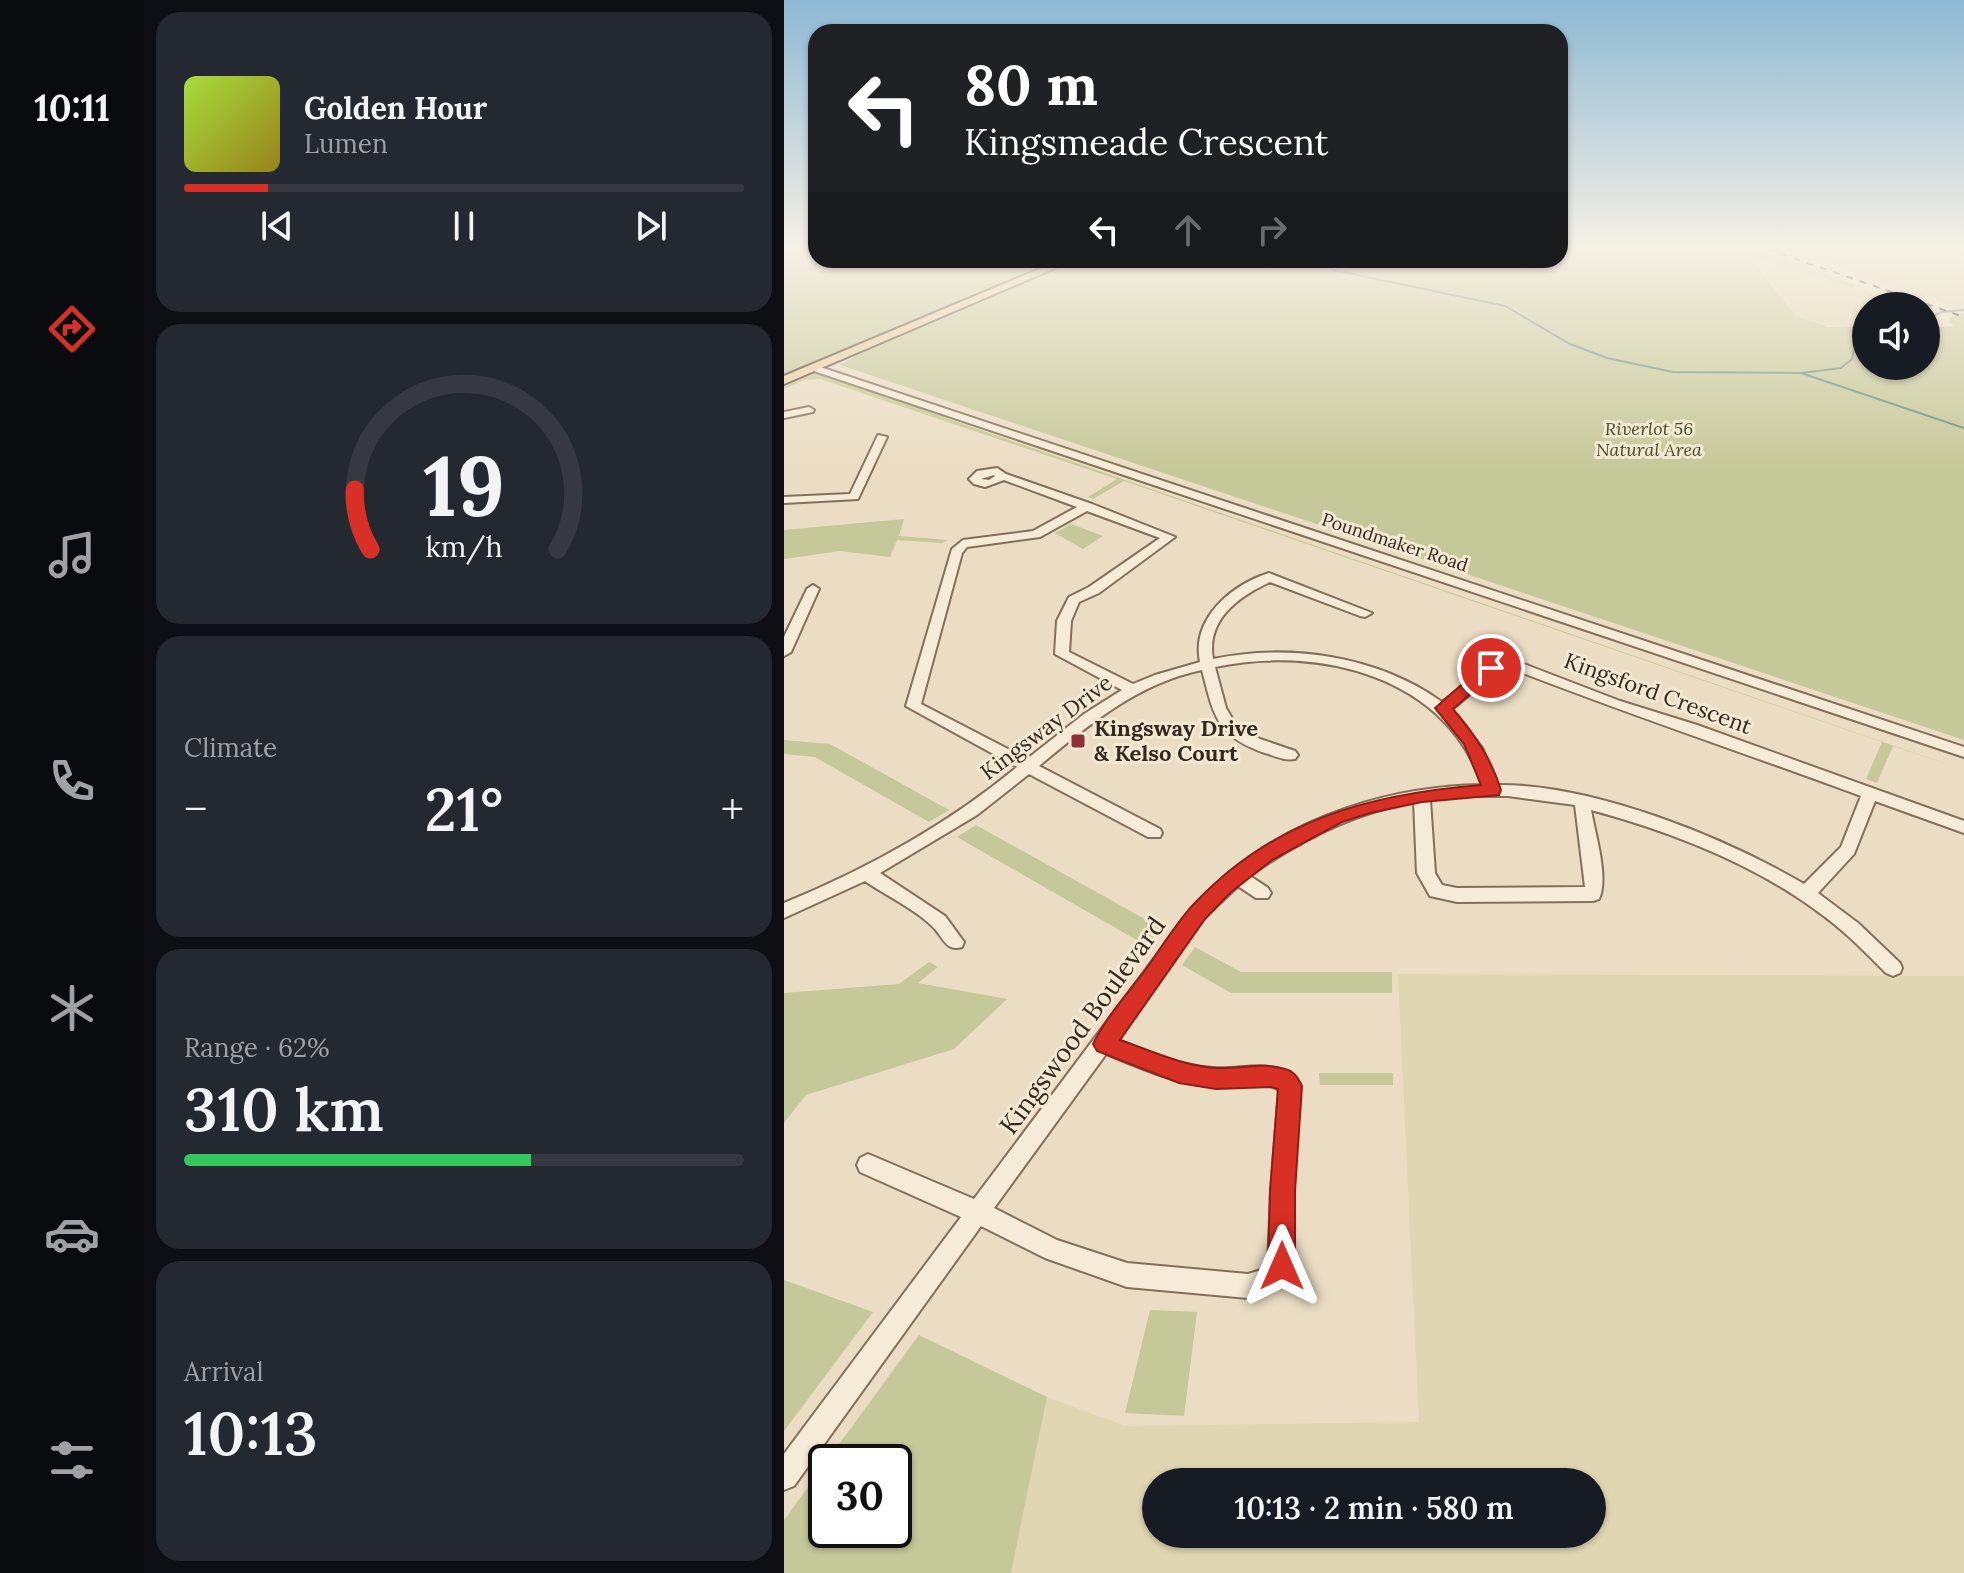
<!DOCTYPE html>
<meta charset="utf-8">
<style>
:root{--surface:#171b24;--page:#242831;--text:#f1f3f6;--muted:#9ea1a6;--line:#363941;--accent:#d93025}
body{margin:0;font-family:Lora,serif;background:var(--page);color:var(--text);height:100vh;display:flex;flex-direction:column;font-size:30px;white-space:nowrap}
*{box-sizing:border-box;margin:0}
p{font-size:26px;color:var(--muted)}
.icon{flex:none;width:44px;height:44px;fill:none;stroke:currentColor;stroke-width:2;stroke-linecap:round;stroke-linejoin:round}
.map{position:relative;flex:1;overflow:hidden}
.drawer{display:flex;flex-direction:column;gap:12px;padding:12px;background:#0d0f14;width:640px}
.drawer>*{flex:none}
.top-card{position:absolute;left:24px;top:24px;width:760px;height:244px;border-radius:24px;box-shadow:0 2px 6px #0004;background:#202124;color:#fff;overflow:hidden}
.fabs{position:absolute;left:1068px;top:292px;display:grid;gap:16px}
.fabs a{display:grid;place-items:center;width:88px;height:88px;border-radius:50%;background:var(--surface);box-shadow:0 2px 6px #0004;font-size:40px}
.speed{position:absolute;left:24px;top:1444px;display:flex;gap:16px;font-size:40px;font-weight:700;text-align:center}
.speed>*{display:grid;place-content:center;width:104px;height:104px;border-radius:50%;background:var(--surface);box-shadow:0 2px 6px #0004;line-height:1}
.speed .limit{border:4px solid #111;border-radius:12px;background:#fff;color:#111}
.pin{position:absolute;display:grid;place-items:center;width:68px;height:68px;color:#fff;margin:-34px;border:4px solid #fff;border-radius:50%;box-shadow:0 2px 8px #0007}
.me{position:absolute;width:88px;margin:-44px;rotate:0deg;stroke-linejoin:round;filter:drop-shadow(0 0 6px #0008)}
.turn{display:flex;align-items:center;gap:28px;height:168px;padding:0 24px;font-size:36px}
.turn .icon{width:104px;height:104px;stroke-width:2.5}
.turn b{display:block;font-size:56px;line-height:68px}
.lanes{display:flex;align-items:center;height:76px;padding:0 24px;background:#0003;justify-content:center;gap:40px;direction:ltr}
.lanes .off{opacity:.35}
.big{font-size:60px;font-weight:600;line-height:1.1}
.drawer .widget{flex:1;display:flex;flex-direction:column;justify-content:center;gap:12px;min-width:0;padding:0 28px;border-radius:24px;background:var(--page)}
.drawer .dial{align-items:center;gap:0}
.dial svg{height:208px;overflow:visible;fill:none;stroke:var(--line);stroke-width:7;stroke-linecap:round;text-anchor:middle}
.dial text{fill:var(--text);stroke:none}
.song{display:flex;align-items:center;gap:24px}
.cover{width:96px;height:96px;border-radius:12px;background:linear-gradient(135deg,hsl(80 70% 55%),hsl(50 70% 35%))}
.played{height:8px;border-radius:4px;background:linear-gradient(90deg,var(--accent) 15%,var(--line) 15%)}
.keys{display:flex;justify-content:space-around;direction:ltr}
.heat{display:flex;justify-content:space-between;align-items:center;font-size:44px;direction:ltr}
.charge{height:12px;border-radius:6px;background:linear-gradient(90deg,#34c759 62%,var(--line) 0)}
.trip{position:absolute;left:358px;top:1468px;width:464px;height:80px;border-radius:40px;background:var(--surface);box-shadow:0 2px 6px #0004;font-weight:600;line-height:80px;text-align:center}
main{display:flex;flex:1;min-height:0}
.tab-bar{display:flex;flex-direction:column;width:144px;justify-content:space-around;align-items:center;background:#090b0e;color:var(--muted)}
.tab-bar .icon{width:56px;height:56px}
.tab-bar .current{color:var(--accent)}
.tab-bar b{font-size:36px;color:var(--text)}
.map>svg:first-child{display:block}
.farmland{fill:#e0d6b1;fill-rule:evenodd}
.green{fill:#c5c898}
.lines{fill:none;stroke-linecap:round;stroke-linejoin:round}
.stream{stroke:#6d8b82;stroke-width:2}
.minor-casing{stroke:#846f5b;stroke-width:4}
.major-casing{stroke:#523e2f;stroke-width:4}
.minor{fill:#f6ebd6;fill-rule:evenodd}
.major{fill:#ebcf9e;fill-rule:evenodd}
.rail{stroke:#35281e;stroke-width:2;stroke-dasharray:7 7;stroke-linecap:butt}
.route{fill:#d93025;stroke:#8d1f18;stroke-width:2}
.poi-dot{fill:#8e3035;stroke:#f3e8d2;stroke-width:3}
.labels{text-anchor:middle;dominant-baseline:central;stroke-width:6;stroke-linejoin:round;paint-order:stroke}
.far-park-label{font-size:18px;font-style:italic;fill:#475026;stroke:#f3e8d2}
.far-street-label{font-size:18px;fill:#35281e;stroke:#f3e8d2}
.street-label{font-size:22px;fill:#35281e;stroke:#f3e8d2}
.poi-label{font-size:22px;font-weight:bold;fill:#35281e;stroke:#f3e8d2;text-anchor:start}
.near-street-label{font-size:26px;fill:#35281e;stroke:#f3e8d2}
</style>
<main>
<nav class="tab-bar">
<b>10:11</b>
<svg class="icon current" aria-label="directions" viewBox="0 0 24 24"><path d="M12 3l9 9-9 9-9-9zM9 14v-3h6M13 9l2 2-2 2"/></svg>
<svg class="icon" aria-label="music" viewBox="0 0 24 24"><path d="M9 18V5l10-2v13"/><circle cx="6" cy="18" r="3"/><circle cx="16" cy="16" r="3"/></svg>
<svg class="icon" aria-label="phone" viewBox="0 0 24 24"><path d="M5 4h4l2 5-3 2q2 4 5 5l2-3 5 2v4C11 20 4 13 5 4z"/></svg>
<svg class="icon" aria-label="climate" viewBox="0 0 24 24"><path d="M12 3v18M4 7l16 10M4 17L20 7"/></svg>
<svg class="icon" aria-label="car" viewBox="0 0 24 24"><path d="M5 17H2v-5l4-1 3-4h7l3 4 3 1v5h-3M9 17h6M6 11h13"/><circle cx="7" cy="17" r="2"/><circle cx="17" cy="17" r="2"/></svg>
<svg class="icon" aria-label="filters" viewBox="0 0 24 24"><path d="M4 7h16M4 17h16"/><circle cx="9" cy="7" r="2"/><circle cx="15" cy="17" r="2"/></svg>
</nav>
<section class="drawer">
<div class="widget">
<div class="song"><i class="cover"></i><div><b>Golden Hour</b><p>Lumen</p></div></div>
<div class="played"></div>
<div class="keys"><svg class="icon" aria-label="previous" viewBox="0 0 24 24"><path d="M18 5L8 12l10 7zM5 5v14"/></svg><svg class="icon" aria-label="pause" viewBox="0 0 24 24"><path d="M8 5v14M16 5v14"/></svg><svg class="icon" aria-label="next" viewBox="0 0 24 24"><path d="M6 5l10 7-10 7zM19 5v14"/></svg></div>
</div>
<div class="widget dial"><svg viewBox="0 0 100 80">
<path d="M14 69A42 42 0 1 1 86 69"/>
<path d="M14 69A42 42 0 0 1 8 46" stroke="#d93025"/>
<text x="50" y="56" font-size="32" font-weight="700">19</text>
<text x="50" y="72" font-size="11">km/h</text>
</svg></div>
<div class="widget"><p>Climate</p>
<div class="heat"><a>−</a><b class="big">21°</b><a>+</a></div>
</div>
<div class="widget"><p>Range · 62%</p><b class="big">310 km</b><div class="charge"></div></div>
<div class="widget"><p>Arrival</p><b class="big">10:13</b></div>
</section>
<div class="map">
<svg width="1180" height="1573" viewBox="0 0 1180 1573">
<rect width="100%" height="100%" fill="#ebddc3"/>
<path class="farmland" d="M1000 249H1180V311L1098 282Z
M990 267 1006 268 1129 306H1082V326L1029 325 1012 316 978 272Z
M614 974 1180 976V1573H227L263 1397 341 1426 635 1422ZM372 1482H808V1534H372Z"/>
<path class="green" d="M0 249H32V260H776V249H973L1075 286 1069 288 981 261 967 254 965 257 1012 316 1044 327 1082 326V366H1142V328L1171 326 1164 322 1166 318 1180 313V740L56 365 70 357 51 352 0 375Z
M36 371 160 413 159 417 1180 770 1109 746 1093 783 1082 779 1098 742 340 481 309 499 304 497 333 479 36 379 21 380 0 389V386Z
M120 519 115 536 164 540 158 543 113 540 106 557 56 551 0 559V530Z
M287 524 319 536 299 549 271 533Z
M0 740 46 744 165 810 145 822 31 757 0 754Z
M192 825 377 928 363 946 173 837Z
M411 947 457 972H608V993H447L398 965Z
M145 962 154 967 134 983 223 999 170 1049 22 1095 0 1123V993L115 984Z
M535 1073H609V1085H536Z
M0 1280 89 1312 0 1431Z
M366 1310 413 1312 400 1416 341 1413Z
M135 1335 263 1397 227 1573H0V1520L42 1462V1530H110V1462H42Z"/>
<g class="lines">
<path class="stream" d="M532 260 550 270 721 306 786 344 823 358 889 372 1017 373 1057 368 1068 359 1071 345 1082 333
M1142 320 1157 312 1180 310
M1017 373 1180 428"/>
<g class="minor-casing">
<path id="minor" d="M27 366H33L1180 747V757L27 370Z
M25 407 30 410 29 412 0 418V412Z
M94 435 103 437 74 499 0 503V497L66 494Z
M213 468 222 474 308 504 391 537 315 593 295 602 287 621 285 652 349 684 371 675 416 662C407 619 447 585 485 573L588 613 581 617 576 616 486 582C454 597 422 620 429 659 506 643 594 656 658 702L719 656 836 701 913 725 1180 821V833L1091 801 1070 854 1034 893 1074 923 1116 963 1118 968 1116 973 1109 976 1102 973C1080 951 1059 929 1033 911 968 863 885 831 807 810 811 833 825 878 815 899L809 901 673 902 646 896 633 873 630 802C570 813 515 840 466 876L484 888 487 893 484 898H472L454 886 420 918 332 1039C364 1052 395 1066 429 1068 450 1070 472 1063 492 1068 503 1071 512 1076 516 1086L509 1191 510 1266 500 1286 464 1298 343 1287 261 1258 197 1226 10 1486 0 1490V1454L177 1217 76 1172 73 1165 76 1158 84 1154 190 1199 408 908C419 897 431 885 443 874 513 816 608 786 698 785 663 676 534 645 431 667L442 708 452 725 476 739 511 751 514 755 511 759C501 761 491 756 481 753 432 736 430 716 418 670 354 683 304 725 255 766L376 829 378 833 376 837H364L245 774 193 815 96 873 161 916 180 942 178 947C162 952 159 937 150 928 133 910 101 895 81 881L0 918V903C83 869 163 825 233 767L122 706 168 549 179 540 249 531 293 507 220 480 201 487 190 484 185 479 193 471ZM210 475 211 476 205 480 197 479ZM303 511 376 538 305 587 285 597 273 621 271 654 338 690 300 714 243 759 137 704 178 553 183 547 256 537ZM721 666C838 712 958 752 1077 796L1057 847 1020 884C940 837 809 784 714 785L698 748 667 710ZM675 796H724L791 805 801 887 673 888 658 885 651 873 646 800ZM322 1054C354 1067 387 1082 422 1086 444 1089 477 1077 495 1090L487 1191 484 1268 464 1274 343 1263 273 1240 210 1208Z
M29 585 35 589 7 652 0 656V637L23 589Z"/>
</g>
<g class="major-casing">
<path id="major" d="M277 260H290L0 384V376Z"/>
</g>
<use href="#minor" class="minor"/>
<use href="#major" class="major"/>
<path class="rail" d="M983 249 1180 317"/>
</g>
<linearGradient id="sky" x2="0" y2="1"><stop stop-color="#8db8d4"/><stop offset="0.53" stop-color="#f6f0e4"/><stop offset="1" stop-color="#f6f0e4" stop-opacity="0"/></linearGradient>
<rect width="1180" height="469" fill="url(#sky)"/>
<path class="route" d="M707 663 712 664V671L669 709C691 735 707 758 717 790L715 795 638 802 586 813 558 822 488 860 446 893 421 919 336 1040C368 1051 399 1066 433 1068 455 1069 479 1062 501 1069 510 1071 514 1078 518 1086L511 1191V1266L507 1275 498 1279 488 1275 484 1266 486 1191 494 1089 487 1087 432 1089 395 1083 313 1051 309 1044C322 1017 344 993 362 969 377 948 391 925 408 906 488 820 585 794 697 785L680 744 651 708 701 664Z"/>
<rect class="poi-dot" x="286" y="733" width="16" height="16" rx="4"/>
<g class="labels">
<g class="far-park-label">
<text x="865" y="428">Riverlot 56<tspan x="865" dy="21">Natural Area</tspan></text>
</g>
<g class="far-street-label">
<text transform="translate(611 542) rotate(18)">Poundmaker Road</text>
</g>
<g class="street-label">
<text transform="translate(874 693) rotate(20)">Kingsford Crescent</text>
<text transform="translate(262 727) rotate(-37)">Kingsway Drive</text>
</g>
<g class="poi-label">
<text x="310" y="728">Kingsway Drive<tspan x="310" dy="25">&amp; Kelso Court</tspan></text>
</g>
<g class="near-street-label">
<text transform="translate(298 1025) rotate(-54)">Kingswood Boulevard</text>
</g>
</g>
</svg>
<div class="fabs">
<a><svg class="icon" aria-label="sound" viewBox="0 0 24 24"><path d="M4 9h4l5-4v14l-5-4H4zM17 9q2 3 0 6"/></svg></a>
</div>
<div class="speed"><div class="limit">30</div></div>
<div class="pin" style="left:707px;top:668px;background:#d93025"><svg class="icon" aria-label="arrive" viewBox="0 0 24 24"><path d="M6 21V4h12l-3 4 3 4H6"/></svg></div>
<svg class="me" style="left:498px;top:1266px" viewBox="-20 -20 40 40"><path d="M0-17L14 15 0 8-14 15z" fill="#d93025" stroke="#fff" stroke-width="4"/></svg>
<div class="trip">10:13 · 2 min · 580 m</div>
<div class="top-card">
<div class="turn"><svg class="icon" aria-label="left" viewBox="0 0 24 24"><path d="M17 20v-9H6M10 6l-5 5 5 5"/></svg><div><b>80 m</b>Kingsmeade Crescent</div></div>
<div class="lanes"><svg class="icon" aria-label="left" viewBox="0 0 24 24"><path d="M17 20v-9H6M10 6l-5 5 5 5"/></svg><svg class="icon off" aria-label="ahead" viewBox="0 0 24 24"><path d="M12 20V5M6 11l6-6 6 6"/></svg><svg class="icon off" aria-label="right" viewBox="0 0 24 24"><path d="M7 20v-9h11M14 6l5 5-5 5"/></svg></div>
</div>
</div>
</main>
